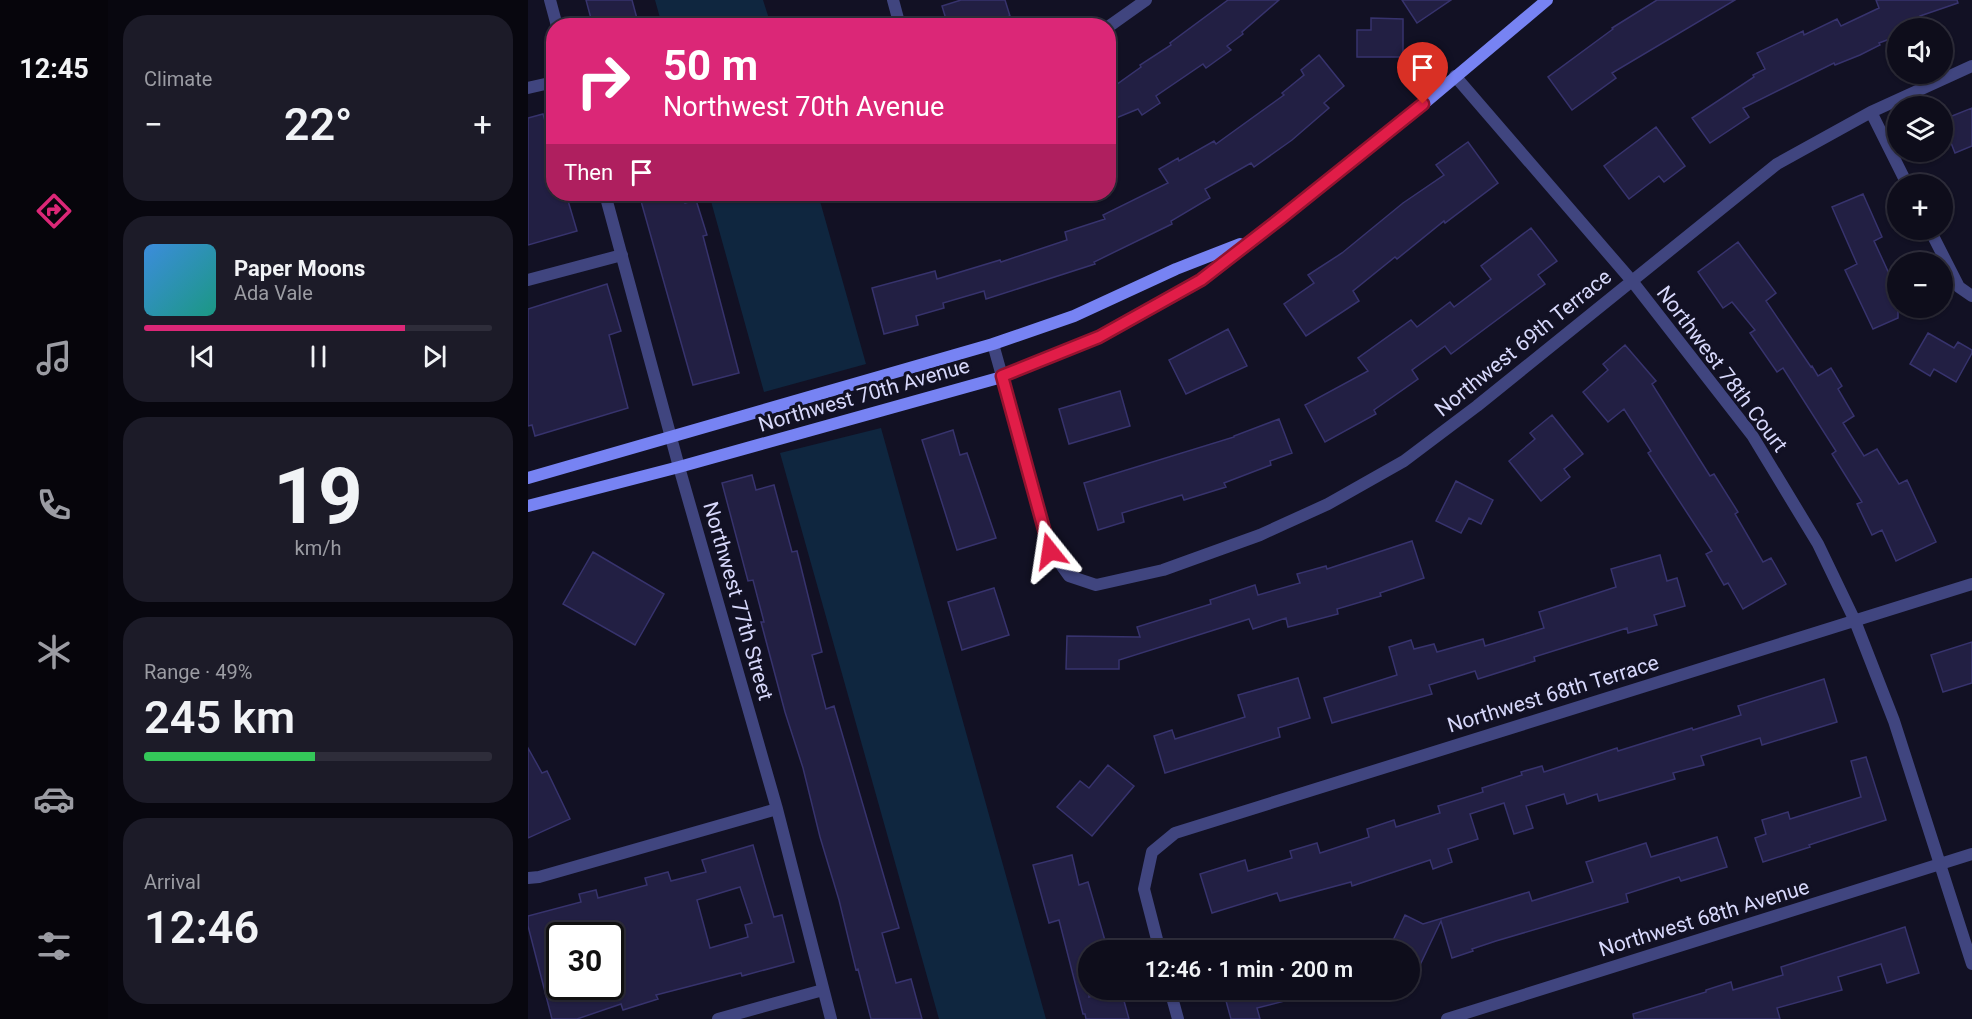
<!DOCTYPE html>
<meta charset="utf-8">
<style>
:root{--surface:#0e0d1b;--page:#1c1b28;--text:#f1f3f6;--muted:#9b9ca3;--line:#2e2d3a;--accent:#db2777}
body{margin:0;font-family:Roboto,sans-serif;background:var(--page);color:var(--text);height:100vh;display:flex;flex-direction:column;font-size:22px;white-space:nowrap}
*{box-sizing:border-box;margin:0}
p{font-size:20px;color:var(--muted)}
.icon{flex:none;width:33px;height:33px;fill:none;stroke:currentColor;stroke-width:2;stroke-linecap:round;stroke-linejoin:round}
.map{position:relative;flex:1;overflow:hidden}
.details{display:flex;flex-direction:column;gap:15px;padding:15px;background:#08070f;width:420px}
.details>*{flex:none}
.top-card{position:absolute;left:18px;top:18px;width:570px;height:183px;border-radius:24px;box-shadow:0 2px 4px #0004,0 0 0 2px var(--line);background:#db2777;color:#fff;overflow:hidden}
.tools{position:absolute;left:1359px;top:18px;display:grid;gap:12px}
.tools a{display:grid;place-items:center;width:66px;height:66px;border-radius:50%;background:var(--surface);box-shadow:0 2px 4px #0004,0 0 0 2px var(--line);font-size:30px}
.speed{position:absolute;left:18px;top:922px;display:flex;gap:12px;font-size:30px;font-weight:700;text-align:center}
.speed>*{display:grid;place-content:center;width:78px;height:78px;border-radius:50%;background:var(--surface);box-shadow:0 2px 4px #0004,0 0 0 2px var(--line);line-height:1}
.speed .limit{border:3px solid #111;border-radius:9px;background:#fff;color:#111}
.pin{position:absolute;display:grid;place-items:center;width:51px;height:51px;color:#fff;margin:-62px -26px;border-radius:50% 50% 50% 0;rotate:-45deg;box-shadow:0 0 6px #0007}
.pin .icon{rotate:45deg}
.me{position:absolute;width:66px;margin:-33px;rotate:345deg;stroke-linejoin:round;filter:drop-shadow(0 0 4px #0008)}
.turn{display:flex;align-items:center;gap:21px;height:126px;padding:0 18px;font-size:27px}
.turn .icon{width:78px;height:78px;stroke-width:2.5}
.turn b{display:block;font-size:42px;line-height:51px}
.then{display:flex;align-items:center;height:57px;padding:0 18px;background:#0003;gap:12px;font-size:22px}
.big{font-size:45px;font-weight:600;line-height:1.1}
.details .widget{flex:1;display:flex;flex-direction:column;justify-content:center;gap:9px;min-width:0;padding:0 21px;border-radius:24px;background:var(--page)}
.details .dial{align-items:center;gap:0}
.dial b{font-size:78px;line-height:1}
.song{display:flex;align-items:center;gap:18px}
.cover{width:72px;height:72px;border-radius:9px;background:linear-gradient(135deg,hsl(210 70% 55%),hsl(170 70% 35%))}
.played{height:6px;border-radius:3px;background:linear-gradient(90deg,var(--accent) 75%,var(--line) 75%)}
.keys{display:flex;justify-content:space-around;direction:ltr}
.heat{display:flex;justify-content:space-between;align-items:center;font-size:33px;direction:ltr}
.charge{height:9px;border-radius:4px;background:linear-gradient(90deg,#34c759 49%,var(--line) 0)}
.trip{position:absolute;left:550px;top:940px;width:342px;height:60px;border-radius:30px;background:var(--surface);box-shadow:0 2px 4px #0004,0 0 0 2px var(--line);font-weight:600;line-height:60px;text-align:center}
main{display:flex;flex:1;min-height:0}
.dock{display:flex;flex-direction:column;width:108px;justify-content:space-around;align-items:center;background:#06050b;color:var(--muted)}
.dock .icon{width:42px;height:42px}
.dock .current{color:var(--accent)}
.dock b{font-size:27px;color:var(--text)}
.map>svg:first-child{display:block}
.water{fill:#0f263f}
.building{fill:#221f43;stroke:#37336d;stroke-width:1.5;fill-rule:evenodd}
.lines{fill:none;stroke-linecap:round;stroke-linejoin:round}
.street{stroke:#40457f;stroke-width:12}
.secondary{stroke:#7783f3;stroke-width:12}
.route-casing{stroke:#92132f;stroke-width:15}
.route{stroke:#e11d48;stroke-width:10}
.labels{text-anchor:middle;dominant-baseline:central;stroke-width:6;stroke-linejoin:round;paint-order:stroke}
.street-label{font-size:21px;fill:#d7d8fb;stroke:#121124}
</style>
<main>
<nav class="dock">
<b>12:45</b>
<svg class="icon current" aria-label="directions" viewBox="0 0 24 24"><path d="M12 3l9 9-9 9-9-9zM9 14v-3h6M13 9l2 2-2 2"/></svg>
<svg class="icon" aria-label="music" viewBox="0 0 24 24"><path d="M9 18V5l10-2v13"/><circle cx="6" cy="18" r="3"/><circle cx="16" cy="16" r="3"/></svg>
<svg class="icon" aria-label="phone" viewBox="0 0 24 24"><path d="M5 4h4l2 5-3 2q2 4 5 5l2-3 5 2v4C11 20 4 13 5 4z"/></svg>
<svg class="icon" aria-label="climate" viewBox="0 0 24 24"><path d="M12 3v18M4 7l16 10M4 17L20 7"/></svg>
<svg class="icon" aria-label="car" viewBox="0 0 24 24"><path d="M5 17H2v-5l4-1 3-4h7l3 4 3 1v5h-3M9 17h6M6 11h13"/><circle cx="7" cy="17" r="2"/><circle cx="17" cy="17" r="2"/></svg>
<svg class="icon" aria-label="filters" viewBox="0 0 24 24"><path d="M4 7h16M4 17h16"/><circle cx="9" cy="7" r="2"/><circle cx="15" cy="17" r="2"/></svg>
</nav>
<section class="details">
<div class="widget"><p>Climate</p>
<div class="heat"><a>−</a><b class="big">22°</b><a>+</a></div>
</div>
<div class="widget">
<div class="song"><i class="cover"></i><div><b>Paper Moons</b><p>Ada Vale</p></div></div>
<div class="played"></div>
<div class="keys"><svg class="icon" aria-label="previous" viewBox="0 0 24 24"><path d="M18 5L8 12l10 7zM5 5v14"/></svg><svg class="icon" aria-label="pause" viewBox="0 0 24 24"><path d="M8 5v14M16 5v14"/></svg><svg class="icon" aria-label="next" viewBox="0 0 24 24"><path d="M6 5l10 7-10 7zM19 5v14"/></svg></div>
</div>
<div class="widget dial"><b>19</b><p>km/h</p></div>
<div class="widget"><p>Range · 49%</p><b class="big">245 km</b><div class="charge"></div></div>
<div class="widget"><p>Arrival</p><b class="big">12:46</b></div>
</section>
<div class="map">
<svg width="1444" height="1019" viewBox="0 0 1444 1019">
<rect width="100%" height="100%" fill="#121124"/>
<path class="water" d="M127 0H235L243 25H134Z
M181 194H290L338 364 236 392Z
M353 428 518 1019H411L252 453Z"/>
<path class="building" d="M58 0H104L111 26H65Z
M433 0H477L482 16 451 26H420L414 6Z
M700 0H751L714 32 715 34 699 46 703 50 678 68 675 64 628 96 632 103 614 115 610 109 581 121V90L613 67 612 65 643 45 642 43Z
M874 0H923L889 23Z
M1129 0H1207L1084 73 1088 78 1044 110 1020 77 1085 29 1084 28Z
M1348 0H1429L1430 3 1392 16 1397 28H1370V36L1351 43 1352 45 1332 55 1307 65 1306 63 1215 108 1221 117 1182 143 1164 118 1226 77 1225 75 1237 69 1229 53 1275 31 1276 35 1309 19 1313 26 1351 8Z
M843 18 875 19V57H829V30H843Z
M791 55 816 86 796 103 801 108 764 140 726 167 723 163 677 189 682 198 643 221 644 224 566 262 567 264 458 299 456 291 415 303 416 308 388 316 390 325 356 334 344 288 407 271 409 279 472 260 473 262 539 240 537 232 577 219 575 215 640 183 631 169 650 158 651 161 686 141 688 144 756 95 754 93 776 75 773 70Z
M1444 108V146L1427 153 1414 120Z
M15 114 26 152V194H38L49 231 0 245V118Z
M1128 127 1157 166 1136 182 1131 176 1101 199 1076 166Z
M940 142 970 183 917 223 916 221 869 259 867 257 825 291 831 301 778 336 756 304 786 283 780 275 814 253 875 203 916 175 908 165Z
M111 194H154L157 203 168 200 179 235 175 236 211 373 165 385Z
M1335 194 1354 237 1346 241 1364 280 1370 278V318L1345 329 1317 270 1329 264 1304 207Z
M1003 228 1029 261 1010 275 1017 284 923 354 917 346 884 370 890 379 846 410 848 414 797 442 777 405 840 371 830 358 883 320 889 327 922 302 926 307 963 279 953 266Z
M1210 242 1248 293 1238 301 1283 367 1284 366 1290 376 1303 368 1314 386 1310 389 1326 416 1315 423 1336 456 1349 449 1371 484 1379 480 1408 542 1368 561 1354 530 1344 535 1329 504 1334 502 1304 454 1308 451 1255 368 1249 372 1222 333 1227 330 1204 302 1195 308 1170 272Z
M79 284 93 331 81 335 100 408 7 436 4 425 0 426V309Z
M700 329 719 366 658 394 641 360Z
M1400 333 1426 348 1430 342 1444 350V353L1428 382 1406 369 1402 376 1382 364Z
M1097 345 1128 381 1124 384 1182 476 1186 474 1210 512 1207 514 1235 562 1243 558 1258 584 1215 609 1200 583 1196 585 1178 554 1184 551 1120 453 1123 451 1096 409 1080 422 1055 392 1080 370 1075 364Z
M592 391 602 426 541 444 531 409Z
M1024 415 1055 454 1036 469 1042 477 1013 501 981 461 1007 439 1002 433Z
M751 419 764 453 742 461 743 465 696 483 698 487 656 500 654 495 594 513 596 522 570 530 556 483 706 437V436Z
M425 430 432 455 439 453 468 538 429 550 394 440Z
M224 475 228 490 246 485 264 552 269 551 294 652 284 655 298 709 306 706 371 928 354 933 368 983 383 979 394 1019H343L330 969 328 970 311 900 292 837 275 768 257 712 233 622H236L225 580 220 581 194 483Z
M928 481 965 500 953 524 941 518 933 533 908 521Z
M884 541 896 578 852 593 853 596 809 609 810 614 760 627 758 618 725 629 721 619 591 660V669H538L539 636 612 637 609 627 683 604 682 600 727 585 730 595 772 583 769 574 798 566 799 569Z
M65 552 136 594 107 645 35 604Z
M1132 555 1139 581 1149 578 1157 606 1126 615 1129 625 1100 633 1099 628 1006 657 1007 661 950 679 947 671 901 685 904 694 804 723 796 698 869 675 861 647 883 640 886 649 906 644 909 652 955 639 957 646 1016 628 1011 612 1088 587 1083 569Z
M466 588 481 635 434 650 420 602Z
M1444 642V683L1415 692 1403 655Z
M770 678 782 718 750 728 752 737 637 773 626 736 644 730 647 739 717 717 710 695Z
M1296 679 1309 722 1234 745 1232 738 1173 756 1176 765 1145 773 1147 779 1071 801 1069 794 1039 804 1036 794 998 806 1005 828 986 834 976 803 942 814 950 839 920 849 924 862 905 869 902 860 824 886 823 882 752 901 749 893 684 913 672 874 717 860 720 871 764 858 762 851 789 843 792 853 841 837 839 829 866 820 868 827 912 813 910 806 955 792 954 788 994 775 993 772 1014 766 1016 772 1089 748 1090 751 1164 728 1165 730 1213 715 1210 706Z
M0 748 14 773 19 771 42 819 0 838Z
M1338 757 1358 820 1281 845 1282 847 1235 862 1227 838 1238 834 1234 820 1260 812 1262 819 1333 797 1323 761Z
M580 765 606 786 564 836 529 807 552 781 561 788Z
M1189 837 1199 867 1153 881 1151 877 1098 894 1100 902 968 941 944 949 945 951 924 958 913 921 882 986V951H860L877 915 895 924 1001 892 1004 901 1065 882 1058 862 1118 843 1123 857Z
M225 845 246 917 254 915 266 962 214 976 213 973 128 995 130 999 95 1010 93 1004 49 1019H24L0 926V916L53 902 51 894 68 890 70 898 119 885 117 878 140 872 143 881 178 872 174 860ZM212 887 224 923 217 925 220 937 182 948 169 900ZM32 936H82V987H32Z
M544 855 551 885 560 882 580 951H561V997L585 990H593L601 1019H558L557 1014H555L531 920 521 923 505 865Z
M1377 927 1391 973 1359 983 1353 964 1310 977 1314 990 1249 1008 1252 1019H1106L1105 1014 1178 992V990L1203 982 1205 990 1255 975 1253 967Z
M695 990H775L776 996 729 1008 732 1019H703Z"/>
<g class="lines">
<path class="street" d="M22 0 29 26
M365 0 372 26
M580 27 618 0
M927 76 1104 281 1224 435 1290 544 1327 621 1366 721 1444 964
M0 88 26 82
M1343 112 1379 184
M77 194 151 467 249 809 303 1019
M1402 230 1431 287 1444 296
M0 280 94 255
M465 344 523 551 541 576 568 585 635 570 732 535 800 504 876 461 949 406 1249 164 1343 112 1444 66
M0 878 11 877 249 809
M632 951 616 889 624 852 647 833 1444 584
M642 990 650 1019
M190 1019 295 990
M919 1019 1444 854"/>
<path class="secondary" d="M0 478 465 344 546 316 648 269 712 244
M0 506 151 467 474 377 571 337 673 280 880 117 1019 0"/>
</g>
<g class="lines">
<g class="route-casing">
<path id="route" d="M522 551 474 376 571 337 673 280 753 218 895 104"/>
</g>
<use href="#route" class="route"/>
</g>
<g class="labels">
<g class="street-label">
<text transform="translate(995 343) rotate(-39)">Northwest 69th Terrace</text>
<text transform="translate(1194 369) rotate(53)">Northwest 78th Court</text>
<text transform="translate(336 395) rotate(-16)">Northwest 70th Avenue</text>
<text transform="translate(210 601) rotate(74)">Northwest 77th Street</text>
<text transform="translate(1025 694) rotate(-17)">Northwest 68th Terrace</text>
<text transform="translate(1176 918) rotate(-17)">Northwest 68th Avenue</text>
</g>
</g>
</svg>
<div class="tools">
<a><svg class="icon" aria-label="sound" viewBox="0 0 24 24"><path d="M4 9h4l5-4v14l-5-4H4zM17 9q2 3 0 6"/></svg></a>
<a><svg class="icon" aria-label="layers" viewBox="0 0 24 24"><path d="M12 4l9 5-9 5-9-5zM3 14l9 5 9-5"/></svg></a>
<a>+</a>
<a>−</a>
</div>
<div class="speed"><div class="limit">30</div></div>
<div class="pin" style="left:895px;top:104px;background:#d93025"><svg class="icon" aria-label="arrive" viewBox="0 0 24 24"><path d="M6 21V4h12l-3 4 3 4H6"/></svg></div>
<svg class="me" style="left:522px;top:551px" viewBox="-20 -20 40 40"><path d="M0-17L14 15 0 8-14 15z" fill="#e11d48" stroke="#fff" stroke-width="4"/></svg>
<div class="trip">12:46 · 1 min · 200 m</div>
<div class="top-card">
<div class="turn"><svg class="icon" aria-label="right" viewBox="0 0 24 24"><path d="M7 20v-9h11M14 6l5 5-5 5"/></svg><div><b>50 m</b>Northwest 70th Avenue</div></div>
<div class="then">Then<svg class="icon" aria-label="arrive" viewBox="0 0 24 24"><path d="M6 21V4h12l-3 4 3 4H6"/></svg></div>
</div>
</div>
</main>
